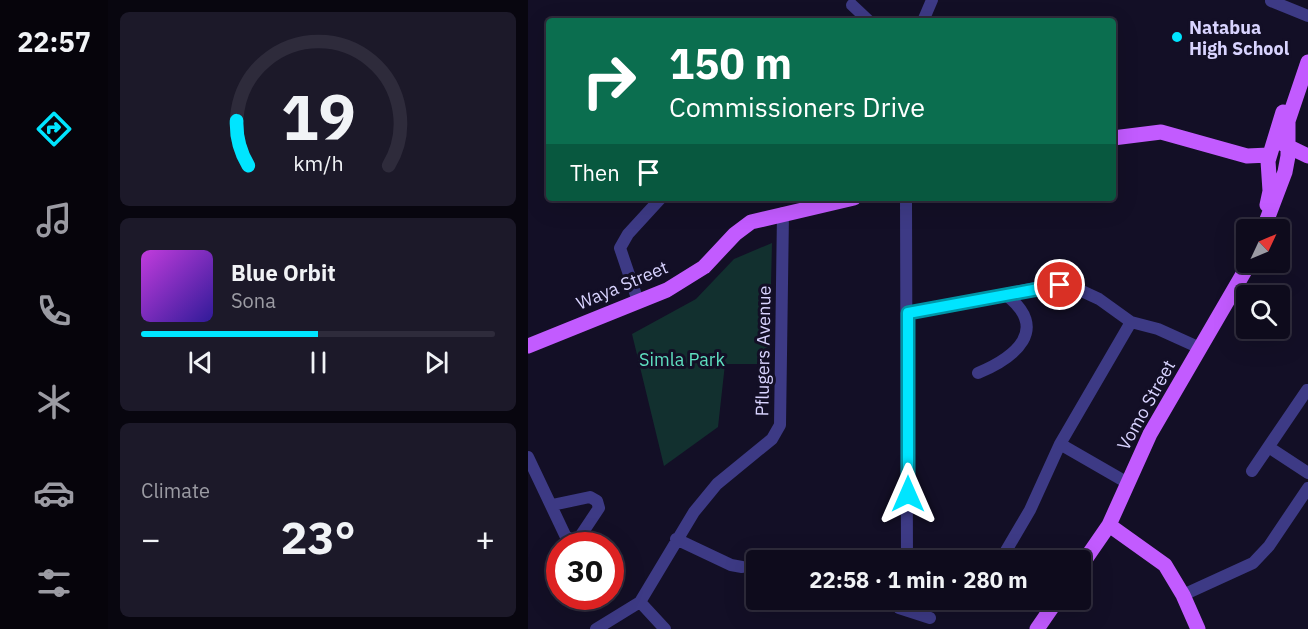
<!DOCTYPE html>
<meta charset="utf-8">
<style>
:root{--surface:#0e0b1c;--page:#1c1929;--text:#f1f3f6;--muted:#9b9ba3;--line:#2e2b3b;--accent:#00e5ff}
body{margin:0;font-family:"IBM Plex Sans",sans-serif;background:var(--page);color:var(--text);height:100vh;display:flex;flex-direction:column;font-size:22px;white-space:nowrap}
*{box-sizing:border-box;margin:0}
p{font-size:20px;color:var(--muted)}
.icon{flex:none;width:33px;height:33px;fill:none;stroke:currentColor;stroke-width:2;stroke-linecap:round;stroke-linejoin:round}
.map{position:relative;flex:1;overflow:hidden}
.details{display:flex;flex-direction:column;gap:12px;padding:12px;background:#08060f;width:420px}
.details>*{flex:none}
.hud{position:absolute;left:18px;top:18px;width:570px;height:183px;border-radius:6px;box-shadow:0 6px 24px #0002,0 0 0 2px var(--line);background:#0b6e4f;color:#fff;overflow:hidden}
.needle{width:39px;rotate:46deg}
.controls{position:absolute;left:708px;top:219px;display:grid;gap:12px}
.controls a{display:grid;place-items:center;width:54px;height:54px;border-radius:6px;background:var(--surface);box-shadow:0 6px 24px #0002,0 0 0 2px var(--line);font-size:30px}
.speed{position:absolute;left:18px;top:532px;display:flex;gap:12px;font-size:30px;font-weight:700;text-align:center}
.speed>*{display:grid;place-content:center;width:78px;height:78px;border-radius:50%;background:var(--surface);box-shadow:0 6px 24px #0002,0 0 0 2px var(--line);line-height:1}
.speed .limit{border:9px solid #d22;background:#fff;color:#111}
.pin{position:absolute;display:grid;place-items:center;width:51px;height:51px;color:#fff;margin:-26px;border:3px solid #fff;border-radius:50%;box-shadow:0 2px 6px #0007}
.me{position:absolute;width:66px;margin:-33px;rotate:0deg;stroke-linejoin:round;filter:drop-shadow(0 0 4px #0008)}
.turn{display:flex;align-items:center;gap:21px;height:126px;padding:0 24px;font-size:27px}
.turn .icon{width:78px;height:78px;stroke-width:2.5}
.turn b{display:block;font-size:42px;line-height:51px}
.then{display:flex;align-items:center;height:57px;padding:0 24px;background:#0003;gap:12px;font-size:22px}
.big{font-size:45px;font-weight:800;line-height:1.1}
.details .tile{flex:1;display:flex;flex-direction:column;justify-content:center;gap:9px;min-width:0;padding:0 21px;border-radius:9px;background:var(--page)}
.details .dial{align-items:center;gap:0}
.dial svg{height:156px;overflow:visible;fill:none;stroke:var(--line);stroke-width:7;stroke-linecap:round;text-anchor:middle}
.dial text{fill:var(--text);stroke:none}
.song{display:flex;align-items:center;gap:18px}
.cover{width:72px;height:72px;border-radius:9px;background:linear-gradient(135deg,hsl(290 70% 55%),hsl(250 70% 35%))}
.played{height:6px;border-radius:3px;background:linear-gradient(90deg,var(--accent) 50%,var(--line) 50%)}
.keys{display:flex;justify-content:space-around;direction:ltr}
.heat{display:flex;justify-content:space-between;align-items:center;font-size:33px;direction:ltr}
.trip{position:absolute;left:218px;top:550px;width:345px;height:60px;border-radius:6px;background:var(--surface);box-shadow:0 6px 24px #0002,0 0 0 2px var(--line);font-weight:800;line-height:60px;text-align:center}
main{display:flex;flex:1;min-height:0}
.tabs{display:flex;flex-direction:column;width:108px;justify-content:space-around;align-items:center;background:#06040b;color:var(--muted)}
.tabs .icon{width:42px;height:42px}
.tabs .on{color:var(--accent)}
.tabs b{font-size:27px;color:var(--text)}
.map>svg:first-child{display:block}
.green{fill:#12302f}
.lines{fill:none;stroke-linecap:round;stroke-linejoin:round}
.minor{stroke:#3d3a85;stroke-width:12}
.major{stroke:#c25bff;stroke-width:15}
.route-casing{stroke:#0095a6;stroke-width:15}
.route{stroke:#00e5ff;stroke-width:10}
.poi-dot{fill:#00e5ff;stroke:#130f26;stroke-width:2}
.labels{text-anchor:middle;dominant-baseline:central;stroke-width:6;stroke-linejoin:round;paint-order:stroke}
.poi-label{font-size:18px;font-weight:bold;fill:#d9d4ff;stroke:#130f26;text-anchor:start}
.street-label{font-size:18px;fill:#d9d4ff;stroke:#130f26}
.park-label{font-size:18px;fill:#5fe0c0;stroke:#130f26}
</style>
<main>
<nav class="tabs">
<b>22:57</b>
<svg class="icon on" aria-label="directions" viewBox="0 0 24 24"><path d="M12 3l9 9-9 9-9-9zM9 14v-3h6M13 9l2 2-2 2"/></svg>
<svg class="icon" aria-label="music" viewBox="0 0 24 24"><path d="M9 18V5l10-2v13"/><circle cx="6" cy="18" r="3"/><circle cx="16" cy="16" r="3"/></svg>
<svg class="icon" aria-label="phone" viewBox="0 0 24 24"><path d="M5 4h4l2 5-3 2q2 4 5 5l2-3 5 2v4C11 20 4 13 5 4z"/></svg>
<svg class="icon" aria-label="climate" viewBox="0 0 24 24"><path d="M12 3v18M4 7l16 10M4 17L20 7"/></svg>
<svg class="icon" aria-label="car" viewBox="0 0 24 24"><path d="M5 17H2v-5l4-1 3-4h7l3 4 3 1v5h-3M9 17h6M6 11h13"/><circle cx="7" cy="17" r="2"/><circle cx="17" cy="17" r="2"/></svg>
<svg class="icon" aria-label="filters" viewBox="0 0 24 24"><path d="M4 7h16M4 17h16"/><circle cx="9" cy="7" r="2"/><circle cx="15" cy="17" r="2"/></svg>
</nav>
<section class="details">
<div class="tile dial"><svg viewBox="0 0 100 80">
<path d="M14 69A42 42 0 1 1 86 69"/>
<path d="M14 69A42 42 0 0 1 8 46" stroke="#00e5ff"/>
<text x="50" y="56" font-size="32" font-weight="700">19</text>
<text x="50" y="72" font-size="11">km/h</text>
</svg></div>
<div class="tile">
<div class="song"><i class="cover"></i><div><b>Blue Orbit</b><p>Sona</p></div></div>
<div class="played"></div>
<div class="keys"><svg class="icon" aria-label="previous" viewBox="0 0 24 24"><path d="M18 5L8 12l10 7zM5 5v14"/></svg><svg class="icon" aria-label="pause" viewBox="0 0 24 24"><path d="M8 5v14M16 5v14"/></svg><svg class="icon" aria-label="next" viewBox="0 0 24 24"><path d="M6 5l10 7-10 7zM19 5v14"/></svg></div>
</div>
<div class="tile"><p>Climate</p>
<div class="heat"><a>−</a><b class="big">23°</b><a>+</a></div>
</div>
</section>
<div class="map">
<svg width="780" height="629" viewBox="0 0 780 629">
<rect width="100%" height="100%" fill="#130f26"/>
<path class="green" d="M244 243 241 364H197L190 427 136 466 104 334 168 299 206 259Z"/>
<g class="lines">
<path class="minor" d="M743 1 780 16
M324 5 341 21
M395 21 404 0
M378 198 379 561
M110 301 92 248 100 234 133 198
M380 313 513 287 543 286 571 299 603 322 630 329 672 348
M450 373C488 357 522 329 478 295
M532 444 598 482
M742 448 780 473
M0 457 37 535 41 539 51 538 71 508 69 501 62 497 24 505
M724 471 779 390
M148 539 203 565 214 567
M472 561 502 510 532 444 603 322
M655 595 725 563 741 546 780 488
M373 600 371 608 402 618
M112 602 137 629
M68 629 112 602 166 512 189 484 244 439 252 425 255 213"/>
<path class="major" d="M585 138 633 132 719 156 741 155
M753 143 780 156
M739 205 742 191 740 161 755 112
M735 230 757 172 760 156V121L780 62
M0 346 139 290 176 267 207 234 223 222 326 198
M581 525 637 565 655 595 670 629
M552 567 581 525 622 434 722 262
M509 629 529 600"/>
</g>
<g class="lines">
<g class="route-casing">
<path id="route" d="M380 494V313L532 285"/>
</g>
<use href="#route" class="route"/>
</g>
<circle class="poi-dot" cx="649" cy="37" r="6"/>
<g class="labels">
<g class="poi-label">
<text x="661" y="27">Natabua<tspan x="661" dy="21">High School</tspan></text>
</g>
<g class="street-label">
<text transform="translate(94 285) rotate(-23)">Waya Street</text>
<text transform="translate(235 351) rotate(-89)">Pflugers Avenue</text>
<text transform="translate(618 405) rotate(-61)">Vomo Street</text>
</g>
<g class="park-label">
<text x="154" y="359">Simla Park</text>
</g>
</g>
</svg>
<div class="controls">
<a><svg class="needle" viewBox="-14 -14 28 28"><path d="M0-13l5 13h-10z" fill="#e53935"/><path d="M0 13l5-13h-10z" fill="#9b9ba3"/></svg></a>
<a><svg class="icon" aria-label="search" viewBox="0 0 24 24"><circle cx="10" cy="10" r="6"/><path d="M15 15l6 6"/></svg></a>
</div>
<div class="speed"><div class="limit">30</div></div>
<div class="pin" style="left:532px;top:285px;background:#d93025"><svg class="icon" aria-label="arrive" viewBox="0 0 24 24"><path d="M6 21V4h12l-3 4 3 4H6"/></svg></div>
<svg class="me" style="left:380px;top:494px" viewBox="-20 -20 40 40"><path d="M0-17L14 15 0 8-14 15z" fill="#00e5ff" stroke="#fff" stroke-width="4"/></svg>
<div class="trip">22:58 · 1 min · 280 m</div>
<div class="hud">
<div class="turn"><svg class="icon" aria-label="right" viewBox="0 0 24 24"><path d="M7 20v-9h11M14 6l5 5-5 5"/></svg><div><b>150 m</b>Commissioners Drive</div></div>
<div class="then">Then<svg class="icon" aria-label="arrive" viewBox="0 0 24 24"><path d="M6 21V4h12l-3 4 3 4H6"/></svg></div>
</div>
</div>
</main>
